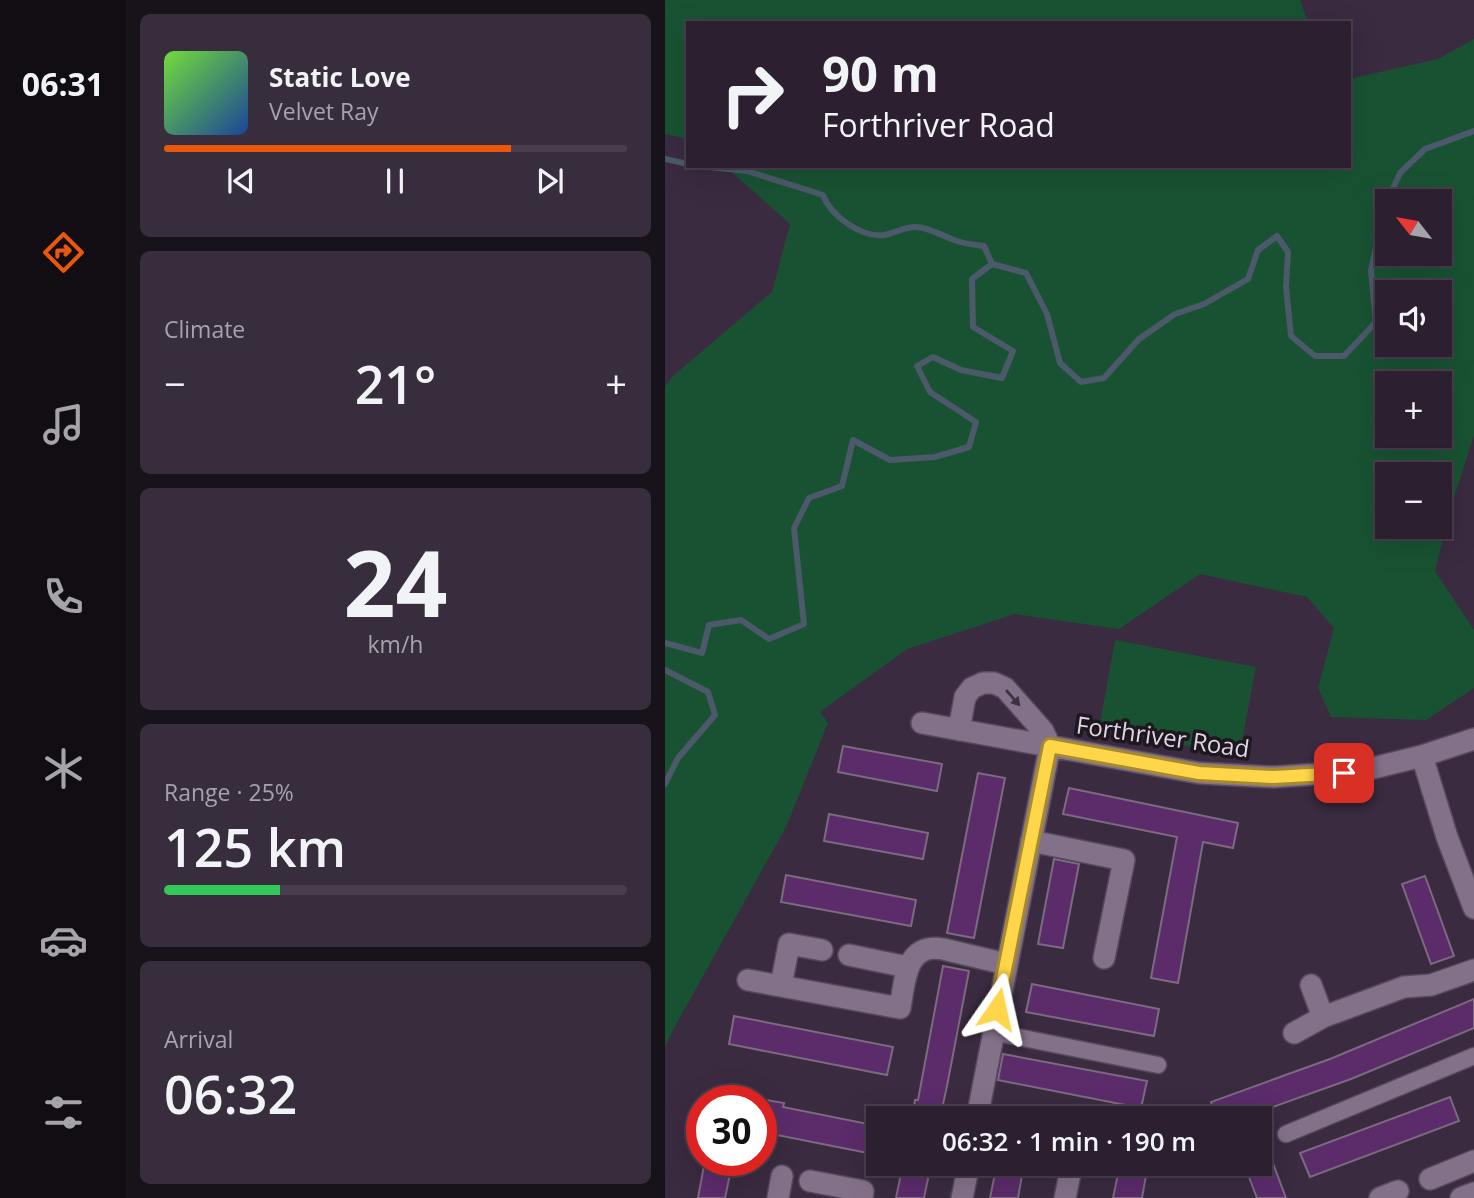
<!DOCTYPE html>
<meta charset="utf-8">
<style>
:root{--surface:#2c2030;--page:#382d3c;--text:#f1f3f6;--muted:#a6a3ab;--line:#483e4c;--accent:#ea580c}
body{margin:0;font-family:"Open Sans",sans-serif;background:var(--page);color:var(--text);height:100vh;display:flex;flex-direction:column;font-size:26px;white-space:nowrap}
*{box-sizing:border-box;margin:0}
p{font-size:23px;color:var(--muted)}
.icon{flex:none;width:38px;height:38px;fill:none;stroke:currentColor;stroke-width:2;stroke-linecap:round;stroke-linejoin:round}
.map{position:relative;flex:1;overflow:hidden}
.side{display:flex;flex-direction:column;gap:14px;padding:14px;background:#18121a;width:539px}
.side>*{flex:none}
.banner{position:absolute;left:21px;top:21px;width:665px;height:147px;border-radius:0px;box-shadow:0 7px 28px #0002,0 0 0 2px var(--line);background:#2c2030;color:var(--text);overflow:hidden}
.needle{width:46px;rotate:301deg}
.controls{position:absolute;left:710px;top:189px;display:grid;gap:14px}
.controls a{display:grid;place-items:center;width:77px;height:77px;border-radius:0px;background:var(--surface);box-shadow:0 7px 28px #0002,0 0 0 2px var(--line);font-size:35px}
.speed{position:absolute;left:21px;top:1085px;display:flex;gap:14px;font-size:35px;font-weight:700;text-align:center}
.speed>*{display:grid;place-content:center;width:91px;height:91px;border-radius:50%;background:var(--surface);box-shadow:0 7px 28px #0002,0 0 0 2px var(--line);line-height:1}
.speed .limit{border:10px solid #d22;background:#fff;color:#111}
.pin{position:absolute;display:grid;place-items:center;width:60px;height:60px;color:#fff;margin:-30px;border-radius:14px;box-shadow:0 4px 10px #0006}
.me{position:absolute;width:77px;margin:-38px;rotate:11deg;stroke-linejoin:round;filter:drop-shadow(0 0 5px #0008)}
.turn{display:flex;align-items:center;gap:24px;height:147px;padding:0 21px;font-size:32px}
.turn .icon{width:91px;height:91px;stroke-width:2.5}
.turn b{display:block;font-size:49px;line-height:60px}
.big{font-size:52px;font-weight:600;line-height:1.1}
.side .tile{flex:1;display:flex;flex-direction:column;justify-content:center;gap:10px;min-width:0;padding:0 24px;border-radius:10px;background:var(--page)}
.side .dial{align-items:center;gap:0}
.dial b{font-size:91px;line-height:1}
.song{display:flex;align-items:center;gap:21px}
.cover{width:84px;height:84px;border-radius:10px;background:linear-gradient(135deg,hsl(100 70% 55%),hsl(220 70% 35%))}
.played{height:7px;border-radius:4px;background:linear-gradient(90deg,var(--accent) 75%,var(--line) 75%)}
.keys{display:flex;justify-content:space-around;direction:ltr}
.heat{display:flex;justify-content:space-between;align-items:center;font-size:38px;direction:ltr}
.charge{height:10px;border-radius:5px;background:linear-gradient(90deg,#34c759 25%,var(--line) 0)}
.trip{position:absolute;left:201px;top:1106px;width:406px;height:70px;border-radius:0px;background:var(--surface);box-shadow:0 7px 28px #0002,0 0 0 2px var(--line);font-weight:600;line-height:70px;text-align:center}
main{display:flex;flex:1;min-height:0}
.menu{display:flex;flex-direction:column;width:126px;justify-content:space-around;align-items:center;background:#120d13;color:var(--muted)}
.menu .icon{width:49px;height:49px}
.menu .current{color:var(--accent)}
.menu b{font-size:32px;color:var(--text)}
.map>svg:first-child{display:block}
.green{fill:#195233;fill-rule:evenodd}
.lines{fill:none;stroke-linecap:round;stroke-linejoin:round}
.stream{stroke:#4b596a;stroke-width:6}
.building{fill:#5b2b6a;stroke:#7b6a81;stroke-width:2}
.pedestrian-casing{stroke:#56495b;stroke-width:19}
.minor-casing{stroke:#56495b;stroke-width:24}
.pedestrian{stroke:#837189;stroke-width:16}
.minor{stroke:#837189;stroke-width:21}
.oneway{fill:#3c3240}
.route-casing{stroke:#a68a30;stroke-width:18}
.route{stroke:#ffd54a;stroke-width:12}
.labels{text-anchor:middle;dominant-baseline:central;stroke-width:7;stroke-linejoin:round;paint-order:stroke}
.street-label{font-size:24px;fill:#dfd5e3;stroke:#1e1720}
</style>
<main>
<nav class="menu">
<b>06:31</b>
<svg class="icon current" aria-label="directions" viewBox="0 0 24 24"><path d="M12 3l9 9-9 9-9-9zM9 14v-3h6M13 9l2 2-2 2"/></svg>
<svg class="icon" aria-label="music" viewBox="0 0 24 24"><path d="M9 18V5l10-2v13"/><circle cx="6" cy="18" r="3"/><circle cx="16" cy="16" r="3"/></svg>
<svg class="icon" aria-label="phone" viewBox="0 0 24 24"><path d="M5 4h4l2 5-3 2q2 4 5 5l2-3 5 2v4C11 20 4 13 5 4z"/></svg>
<svg class="icon" aria-label="climate" viewBox="0 0 24 24"><path d="M12 3v18M4 7l16 10M4 17L20 7"/></svg>
<svg class="icon" aria-label="car" viewBox="0 0 24 24"><path d="M5 17H2v-5l4-1 3-4h7l3 4 3 1v5h-3M9 17h6M6 11h13"/><circle cx="7" cy="17" r="2"/><circle cx="17" cy="17" r="2"/></svg>
<svg class="icon" aria-label="filters" viewBox="0 0 24 24"><path d="M4 7h16M4 17h16"/><circle cx="9" cy="7" r="2"/><circle cx="15" cy="17" r="2"/></svg>
</nav>
<section class="side">
<div class="tile">
<div class="song"><i class="cover"></i><div><b>Static Love</b><p>Velvet Ray</p></div></div>
<div class="played"></div>
<div class="keys"><svg class="icon" aria-label="previous" viewBox="0 0 24 24"><path d="M18 5L8 12l10 7zM5 5v14"/></svg><svg class="icon" aria-label="pause" viewBox="0 0 24 24"><path d="M8 5v14M16 5v14"/></svg><svg class="icon" aria-label="next" viewBox="0 0 24 24"><path d="M6 5l10 7-10 7zM19 5v14"/></svg></div>
</div>
<div class="tile"><p>Climate</p>
<div class="heat"><a>−</a><b class="big">21°</b><a>+</a></div>
</div>
<div class="tile dial"><b>24</b><p>km/h</p></div>
<div class="tile"><p>Range · 25%</p><b class="big">125 km</b><div class="charge"></div></div>
<div class="tile"><p>Arrival</p><b class="big">06:32</b></div>
</section>
<div class="map">
<svg width="809" height="1198" viewBox="0 0 809 1198">
<rect width="100%" height="100%" fill="#3a2b40"/>
<path class="green" d="M0 0H635L643 23H23V139L0 134Z
M809 39V435L786 507 770 571 809 630V688L761 720 666 717 653 688 669 628 642 597 535 574 454 629 350 614 242 649 155 712 163 723 121 827 8 1030 0 1047V386L9 375 107 292 125 224 60 166H684V79L773 59ZM723 201H775V254H723ZM723 292H775V345H723ZM723 383H775V436H723ZM723 474H775V527H723Z
M450 640 591 667 574 756 434 729Z"/>
<g class="lines">
<path class="stream" d="M0 159 23 164
M35 166 82 171 158 195C165 215 196 238 219 235 230 233 239 227 251 227 264 227 279 237 292 241 301 244 311 245 319 246L327 264
M327 264 361 273 382 314 395 363 416 382 439 378 474 339 510 314 539 304 583 279 593 250 612 236 623 252 621 287 626 336 650 356H679L711 322 706 271 719 208 735 173 760 149 809 131
M0 643 37 653 44 625 76 620 104 639 139 624 129 528 144 498 177 486 188 440 225 460 270 457 304 447 311 422 265 392 252 366 268 357 296 370 337 378 348 351 308 327 307 279 327 264
M0 670 43 692 50 715 13 758 0 784"/>
</g>
<path class="building" d="M178 746 277 764 272 791 173 772Z
M313 773 340 778 309 938 282 933Z
M404 788 573 823 568 848 538 842 513 983 486 978 512 837 398 814Z
M164 814 263 833 258 859 159 841Z
M389 859 414 864 398 948 373 944Z
M121 875 251 900 246 926 116 902Z
M760 876 789 956 766 964 737 884Z
M278 966 304 971 282 1086 275 1118H247L250 1100H253Z
M367 984 494 1009 489 1036 361 1012Z
M809 999V1028L686 1079 577 1118H552L546 1102 665 1059Z
M69 1016 228 1047 222 1075 64 1044Z
M338 1054 482 1081 476 1108 333 1080Z
M785 1097 794 1121 645 1177 635 1153Z
M96 1099 119 1103 118 1107 213 1126 208 1154 112 1135 113 1131 96 1128Z
M595 1134H597L621 1198H592L579 1164H595Z
M40 1160H68L60 1198H33Z
M238 1164H266L259 1198H231Z
M332 1164H359L353 1198H325Z
M455 1164H483L477 1198H448Z"/>
<g class="lines">
<g class="pedestrian-casing">
<path id="pedestrian" d="M328 1032 493 1065
M621 1134 809 1056"/>
</g>
<g class="minor-casing">
<path id="minor" d="M257 723 534 773 609 777 696 771 757 756 809 739
M294 730 300 697 307 688 318 683H329L340 688 378 731 385 746 312 1118
M757 756 782 837 809 908
M366 841 459 860 439 958
M184 955 242 967
M83 980 235 1008C240 981 240 943 278 949L341 964
M646 985 658 1017
M116 986 124 944 157 950
M629 1033 658 1017 739 987 766 985 809 970
M765 1179 809 1161
M145 1181 198 1191 197 1198
M113 1198 117 1176
M297 1198 304 1164
M400 1198 407 1164
M715 1198 733 1191
M796 1198 809 1193"/>
</g>
<use href="#pedestrian" class="pedestrian"/>
<use href="#minor" class="minor"/>
</g>
<defs><path id="oneway-solid" d="M-6-.8H1V-3.2L6.5 0L1 3.2V.8H-6Z" transform="scale(1.75)"/></defs>
<use class="oneway" href="#oneway-solid" transform="translate(348 698) rotate(49)"/>
<g class="lines">
<g class="route-casing">
<path id="route" d="M332 1009 385 746 534 773 609 777 679 773"/>
</g>
<use href="#route" class="route"/>
</g>
<g class="labels">
<g class="street-label">
<text transform="translate(498 736) rotate(8)">Forthriver Road</text>
</g>
</g>
</svg>
<div class="controls">
<a><svg class="needle" viewBox="-14 -14 28 28"><path d="M0-13l5 13h-10z" fill="#e53935"/><path d="M0 13l5-13h-10z" fill="#a6a3ab"/></svg></a>
<a><svg class="icon" aria-label="sound" viewBox="0 0 24 24"><path d="M4 9h4l5-4v14l-5-4H4zM17 9q2 3 0 6"/></svg></a>
<a>+</a>
<a>−</a>
</div>
<div class="speed"><div class="limit">30</div></div>
<div class="pin" style="left:679px;top:773px;background:#d93025"><svg class="icon" aria-label="arrive" viewBox="0 0 24 24"><path d="M6 21V4h12l-3 4 3 4H6"/></svg></div>
<svg class="me" style="left:332px;top:1009px" viewBox="-20 -20 40 40"><path d="M0-17L14 15 0 8-14 15z" fill="#ffd54a" stroke="#fff" stroke-width="4"/></svg>
<div class="trip">06:32 · 1 min · 190 m</div>
<div class="banner">
<div class="turn"><svg class="icon" aria-label="right" viewBox="0 0 24 24"><path d="M7 20v-9h11M14 6l5 5-5 5"/></svg><div><b>90 m</b>Forthriver Road</div></div>
</div>
</div>
</main>
